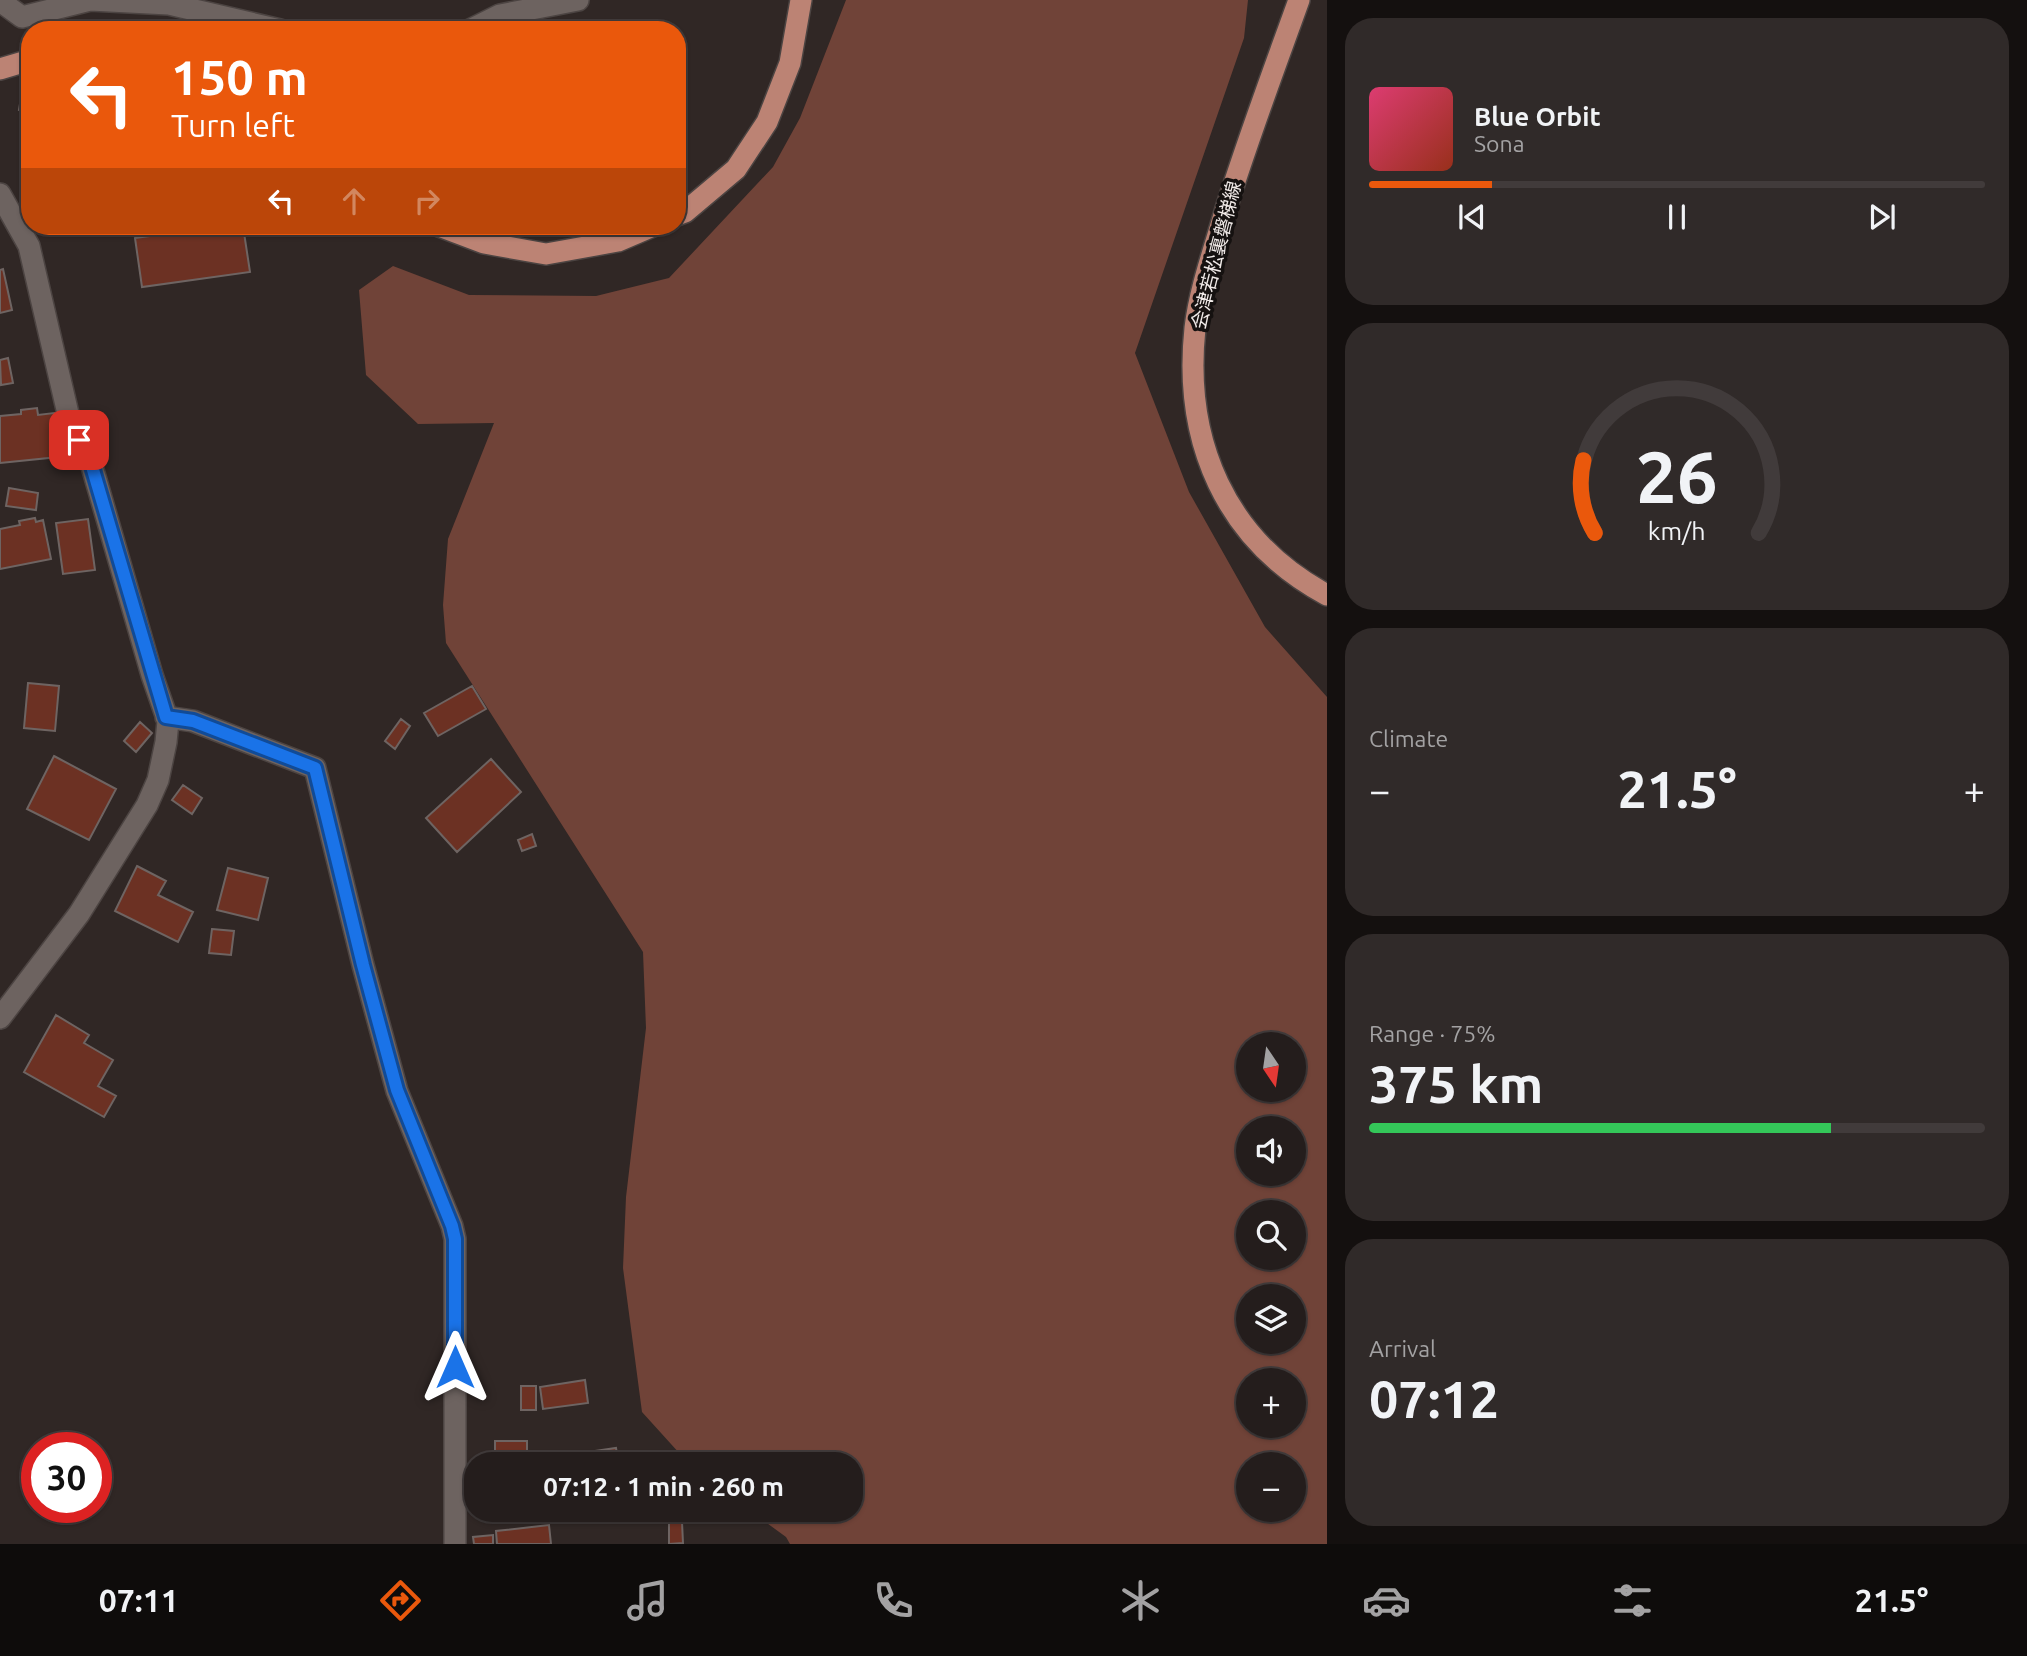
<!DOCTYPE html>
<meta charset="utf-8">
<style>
:root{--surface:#241d1c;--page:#302a29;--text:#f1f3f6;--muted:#a3a2a3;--line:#413b3b;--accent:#ea580c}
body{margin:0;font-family:Ubuntu,"Noto Sans JP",sans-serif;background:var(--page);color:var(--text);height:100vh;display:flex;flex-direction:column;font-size:26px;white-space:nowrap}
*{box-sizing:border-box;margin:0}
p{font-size:23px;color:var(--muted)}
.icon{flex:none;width:38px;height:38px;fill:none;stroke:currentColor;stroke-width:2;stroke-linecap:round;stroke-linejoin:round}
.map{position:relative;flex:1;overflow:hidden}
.details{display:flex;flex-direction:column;gap:18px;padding:18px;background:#14100f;width:700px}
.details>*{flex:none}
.banner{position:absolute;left:21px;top:21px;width:665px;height:214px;border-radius:28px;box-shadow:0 2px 5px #0004,0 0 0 2px var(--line);background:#ea580c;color:#fff;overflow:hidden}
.needle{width:46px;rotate:167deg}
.buttons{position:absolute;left:1236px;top:1032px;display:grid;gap:14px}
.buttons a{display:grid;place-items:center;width:70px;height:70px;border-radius:50%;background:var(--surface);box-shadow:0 2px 5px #0004,0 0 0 2px var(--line);font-size:35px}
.speed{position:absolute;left:21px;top:1432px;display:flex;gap:14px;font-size:35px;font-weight:700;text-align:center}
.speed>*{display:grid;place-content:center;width:91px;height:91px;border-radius:50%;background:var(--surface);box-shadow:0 2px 5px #0004,0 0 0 2px var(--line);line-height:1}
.speed .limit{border:10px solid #d22;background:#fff;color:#111}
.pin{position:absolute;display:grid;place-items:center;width:60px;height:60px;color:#fff;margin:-30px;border-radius:14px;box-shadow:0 4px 10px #0006}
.me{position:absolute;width:77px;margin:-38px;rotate:0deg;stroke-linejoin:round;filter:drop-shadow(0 0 5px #0008)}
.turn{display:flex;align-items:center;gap:24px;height:147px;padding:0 35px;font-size:32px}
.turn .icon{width:91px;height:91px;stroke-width:2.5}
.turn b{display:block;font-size:49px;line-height:60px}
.lanes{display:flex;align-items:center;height:66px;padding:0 35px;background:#0003;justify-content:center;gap:35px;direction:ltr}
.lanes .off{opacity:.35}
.big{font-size:52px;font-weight:700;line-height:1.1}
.details .widget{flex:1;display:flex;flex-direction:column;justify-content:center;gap:10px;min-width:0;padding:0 24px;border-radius:28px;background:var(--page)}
.details .dial{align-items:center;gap:0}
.dial svg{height:182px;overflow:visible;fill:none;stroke:var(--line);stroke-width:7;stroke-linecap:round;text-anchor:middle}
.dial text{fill:var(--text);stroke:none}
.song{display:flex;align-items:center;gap:21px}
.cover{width:84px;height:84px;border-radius:10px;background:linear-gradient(135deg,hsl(340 70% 55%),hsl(10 70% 35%))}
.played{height:7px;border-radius:4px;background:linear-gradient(90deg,var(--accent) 20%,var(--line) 20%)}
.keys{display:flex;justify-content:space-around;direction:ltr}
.heat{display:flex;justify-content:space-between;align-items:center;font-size:38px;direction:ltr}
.charge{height:10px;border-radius:5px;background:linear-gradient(90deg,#34c759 75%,var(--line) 0)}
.trip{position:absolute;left:464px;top:1452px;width:399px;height:70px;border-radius:28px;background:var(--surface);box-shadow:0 2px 5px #0004,0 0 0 2px var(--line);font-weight:700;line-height:70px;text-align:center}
.dock{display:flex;height:112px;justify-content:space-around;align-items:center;background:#0e0c0b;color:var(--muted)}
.dock .icon{width:49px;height:49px}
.dock .on{color:var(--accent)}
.dock b{font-size:32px;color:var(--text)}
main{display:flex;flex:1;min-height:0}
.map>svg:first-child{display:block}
.green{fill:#704338;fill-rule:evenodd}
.building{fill:#6c3123;stroke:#6e6462;stroke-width:2}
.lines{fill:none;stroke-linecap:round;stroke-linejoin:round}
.street-casing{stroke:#4c4442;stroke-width:24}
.primary-casing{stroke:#4c4442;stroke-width:24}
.street{stroke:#6d6360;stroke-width:21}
.primary{stroke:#bc8374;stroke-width:21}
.route-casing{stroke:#114b97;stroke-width:18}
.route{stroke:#1a73e8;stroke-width:12}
.labels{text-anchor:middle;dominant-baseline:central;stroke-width:7;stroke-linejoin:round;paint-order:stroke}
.street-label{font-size:19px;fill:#f0eae8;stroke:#151110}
</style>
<main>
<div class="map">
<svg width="1327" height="1544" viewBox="0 0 1327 1544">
<rect width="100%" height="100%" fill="#302725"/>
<path class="green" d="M846 0H1248L1244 38 1135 353 1189 492 1265 627 1327 697V1544H790L786 1537 749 1510H850V1465H690L642 1412 623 1268 626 1197 646 1028 643 952 446 643 443 605 448 539 494 423 418 424 366 375 359 290 393 266 469 295 596 296 669 278 773 167 800 118ZM1248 1045H1293V1090H1248ZM1248 1129H1293V1174H1248ZM1248 1213H1293V1258H1248ZM1248 1297H1293V1342H1248ZM1248 1381H1293V1426H1248ZM1248 1465H1293V1510H1248Z"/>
<path class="building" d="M24 79 30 80V112L19 110Z
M224 226H243L250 272 142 287 135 238Z
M3 269 12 310 0 313V270Z
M8 358 13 383 1 385 0 360Z
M37 408 38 415 54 413 58 457 0 463V416L21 414V410Z
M9 488 38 493 36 510 6 506Z
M35 518 36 522 43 520 51 559 0 569V529L20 525 19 521Z
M88 519 95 570 63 574 56 523Z
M28 683 59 686 55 731 24 728Z
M472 686 486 709 438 736 424 713Z
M401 719 410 726 395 749 385 741Z
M140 722 152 733 136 752 124 741Z
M54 756 116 789 89 840 27 809Z
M491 759 521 792 457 852 426 818Z
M183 785 202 798 192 814 172 800Z
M532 834 536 846 522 851 518 840Z
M137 866 166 881 158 895 193 912 178 942 115 911Z
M228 868 268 878 258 920 217 910Z
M212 929 234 931 231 955 209 953Z
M56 1015 89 1035 84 1043 113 1060 98 1086 116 1096 104 1117 24 1072Z
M585 1380 588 1403 543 1409 540 1387Z
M521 1386H536V1410H521Z
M495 1441H527V1465H495Z
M616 1448 619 1465H548L547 1458Z
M682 1522 683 1543 669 1544V1523Z
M549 1525 551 1544H497L496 1531Z
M493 1535V1544H474L473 1537Z"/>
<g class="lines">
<g class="street-casing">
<path id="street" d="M0 1 22 17 90 0 169 4 280 30
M470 30 500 15 578 0
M0 194 29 246 69 418 91 463 152 675 168 721 166 742 158 780 147 805 79 914 0 1018
M166 717 193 721 315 768 363 965 397 1091 452 1226 455 1239V1544"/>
</g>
<g class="primary-casing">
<path id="primary" d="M1299 0C1272 75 1244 149 1221 225 1211 258 1199 294 1195 328 1183 441 1225 540 1327 595
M0 69 30 60
M677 215 685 212 736 169 767 122 790 63 801 0
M439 226 484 243 546 254 618 241 653 226"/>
</g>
<use href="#street" class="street"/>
<use href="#primary" class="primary"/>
</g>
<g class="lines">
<g class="route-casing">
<path id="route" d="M79 440 91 463 166 717 193 721 315 768 363 965 397 1090 452 1226 455 1239V1367"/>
</g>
<use href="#route" class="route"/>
</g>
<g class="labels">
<g class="street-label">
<text transform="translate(1216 255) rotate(-76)">会津若松裏磐梯線</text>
</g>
</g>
</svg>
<div class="buttons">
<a><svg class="needle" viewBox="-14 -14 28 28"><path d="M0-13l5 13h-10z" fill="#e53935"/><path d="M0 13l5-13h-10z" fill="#a3a2a3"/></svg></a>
<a><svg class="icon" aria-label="sound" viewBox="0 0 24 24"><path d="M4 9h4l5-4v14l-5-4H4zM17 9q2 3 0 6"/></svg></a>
<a><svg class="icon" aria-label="search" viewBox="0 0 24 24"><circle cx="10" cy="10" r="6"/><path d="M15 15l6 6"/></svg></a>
<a><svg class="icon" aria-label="layers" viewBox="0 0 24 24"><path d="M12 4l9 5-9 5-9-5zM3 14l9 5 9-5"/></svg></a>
<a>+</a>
<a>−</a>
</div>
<div class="speed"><div class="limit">30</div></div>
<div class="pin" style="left:79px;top:440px;background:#d93025"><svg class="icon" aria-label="arrive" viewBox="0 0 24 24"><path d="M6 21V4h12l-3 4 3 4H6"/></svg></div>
<svg class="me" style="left:455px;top:1367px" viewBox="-20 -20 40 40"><path d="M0-17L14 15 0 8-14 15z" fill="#1a73e8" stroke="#fff" stroke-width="4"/></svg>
<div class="trip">07:12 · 1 min · 260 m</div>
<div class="banner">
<div class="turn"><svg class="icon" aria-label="left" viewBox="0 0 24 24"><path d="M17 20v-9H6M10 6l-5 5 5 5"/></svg><div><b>150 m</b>Turn left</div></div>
<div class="lanes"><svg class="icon" aria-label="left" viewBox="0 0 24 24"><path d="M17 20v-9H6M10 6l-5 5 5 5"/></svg><svg class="icon off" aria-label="ahead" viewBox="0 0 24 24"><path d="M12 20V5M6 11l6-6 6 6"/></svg><svg class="icon off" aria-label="right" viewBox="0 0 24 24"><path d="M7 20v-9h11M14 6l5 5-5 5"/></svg></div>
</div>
</div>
<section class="details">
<div class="widget">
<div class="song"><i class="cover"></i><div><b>Blue Orbit</b><p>Sona</p></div></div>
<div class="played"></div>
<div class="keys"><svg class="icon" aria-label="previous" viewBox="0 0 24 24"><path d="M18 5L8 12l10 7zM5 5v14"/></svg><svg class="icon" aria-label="pause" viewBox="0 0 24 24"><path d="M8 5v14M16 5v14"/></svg><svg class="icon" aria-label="next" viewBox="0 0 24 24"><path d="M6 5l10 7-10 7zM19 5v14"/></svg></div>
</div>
<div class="widget dial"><svg viewBox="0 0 100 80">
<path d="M14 69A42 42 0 1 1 86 69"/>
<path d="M14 69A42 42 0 0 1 9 37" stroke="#ea580c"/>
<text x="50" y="56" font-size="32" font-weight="700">26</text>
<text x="50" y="72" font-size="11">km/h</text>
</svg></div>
<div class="widget"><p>Climate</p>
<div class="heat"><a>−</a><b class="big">21.5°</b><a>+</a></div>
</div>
<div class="widget"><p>Range · 75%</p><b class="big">375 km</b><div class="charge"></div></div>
<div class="widget"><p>Arrival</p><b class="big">07:12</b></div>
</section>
</main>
<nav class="dock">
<b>07:11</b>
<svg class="icon on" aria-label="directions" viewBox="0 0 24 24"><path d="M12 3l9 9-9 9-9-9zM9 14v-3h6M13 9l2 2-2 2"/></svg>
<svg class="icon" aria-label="music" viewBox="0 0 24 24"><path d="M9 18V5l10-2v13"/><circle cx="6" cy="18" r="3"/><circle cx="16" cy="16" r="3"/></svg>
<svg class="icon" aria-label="phone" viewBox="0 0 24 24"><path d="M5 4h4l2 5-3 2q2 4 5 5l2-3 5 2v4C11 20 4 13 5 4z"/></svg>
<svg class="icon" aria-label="climate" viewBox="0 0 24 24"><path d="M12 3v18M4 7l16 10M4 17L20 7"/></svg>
<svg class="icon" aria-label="car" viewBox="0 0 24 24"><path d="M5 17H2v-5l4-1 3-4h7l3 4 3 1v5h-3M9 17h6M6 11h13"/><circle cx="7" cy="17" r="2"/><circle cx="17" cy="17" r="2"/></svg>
<svg class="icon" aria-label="filters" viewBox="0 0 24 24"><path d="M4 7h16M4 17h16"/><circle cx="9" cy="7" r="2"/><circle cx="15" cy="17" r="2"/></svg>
<b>21.5°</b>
</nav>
